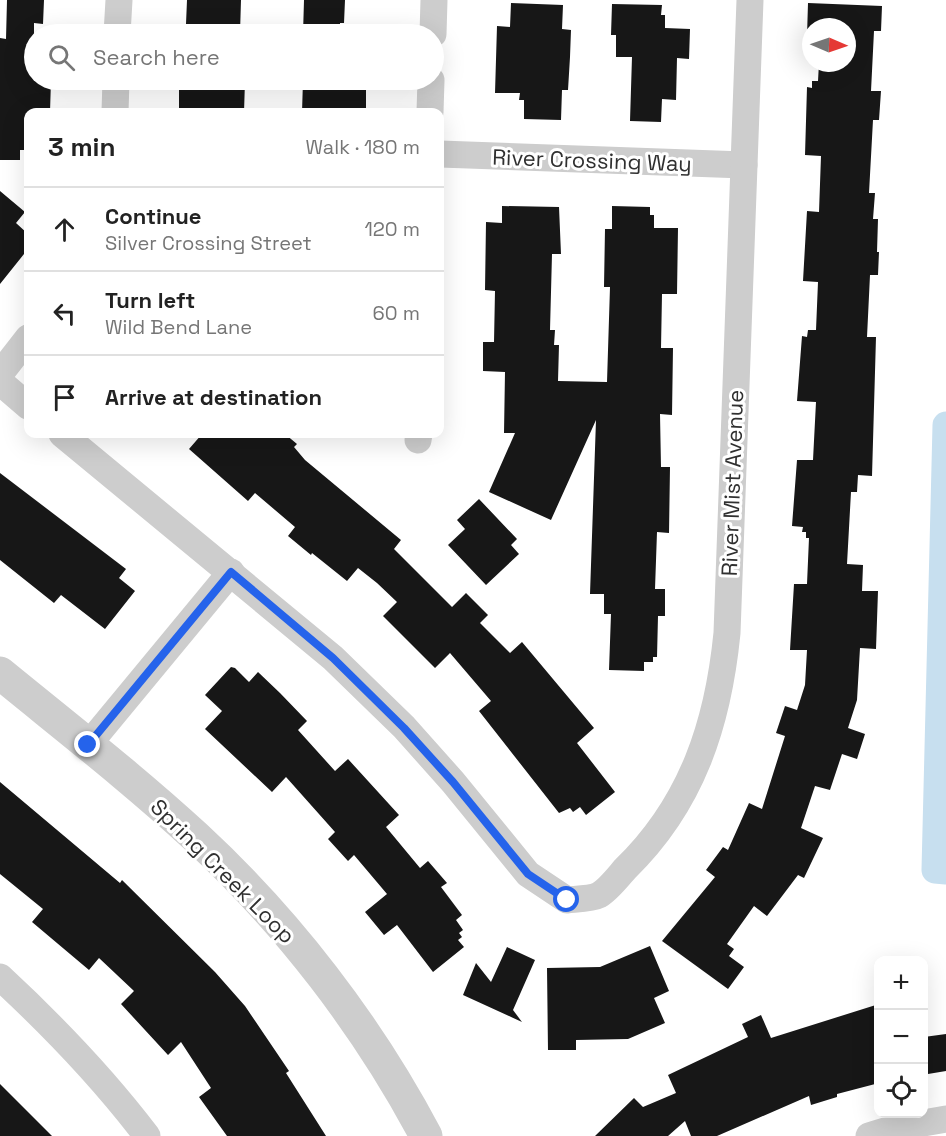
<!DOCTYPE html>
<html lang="en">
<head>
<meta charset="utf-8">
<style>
  body { margin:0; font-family:"Space Grotesk",sans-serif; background:#f2f2f2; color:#222 }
  .controls { position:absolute; right:18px; bottom:18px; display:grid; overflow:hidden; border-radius:12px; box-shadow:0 6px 24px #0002 }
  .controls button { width:54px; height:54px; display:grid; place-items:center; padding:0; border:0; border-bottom:2px solid #e0e0e0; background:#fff; color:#222; font:30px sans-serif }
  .compass { position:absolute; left:802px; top:18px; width:54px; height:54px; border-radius:50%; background:#fff; box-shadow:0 6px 24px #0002; rotate:92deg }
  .stop { position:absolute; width:18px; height:18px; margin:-14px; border:4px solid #2563eb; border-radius:50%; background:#fff }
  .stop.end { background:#2563eb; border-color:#fff; box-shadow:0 2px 6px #0008 }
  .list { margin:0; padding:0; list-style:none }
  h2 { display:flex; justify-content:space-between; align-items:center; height:78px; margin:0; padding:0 24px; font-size:26px }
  h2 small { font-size:20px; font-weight:400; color:#767676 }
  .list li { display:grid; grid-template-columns:39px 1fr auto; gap:18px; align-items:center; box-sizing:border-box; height:84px; padding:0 24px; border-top:2px solid #e0e0e0 }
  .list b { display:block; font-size:22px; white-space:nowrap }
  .list p { margin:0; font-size:20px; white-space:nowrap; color:#767676 }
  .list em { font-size:20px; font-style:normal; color:#767676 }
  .icon { flex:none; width:33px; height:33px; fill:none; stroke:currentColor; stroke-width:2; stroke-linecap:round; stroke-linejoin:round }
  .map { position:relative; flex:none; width:946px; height:1136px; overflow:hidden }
  .search { position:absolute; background:#fff; box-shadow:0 6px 24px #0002; left:24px; top:24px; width:420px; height:66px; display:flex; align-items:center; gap:15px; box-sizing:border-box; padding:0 21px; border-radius:33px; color:#767676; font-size:22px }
  .panel { position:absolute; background:#fff; box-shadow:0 6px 24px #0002; left:24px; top:108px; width:420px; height:330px; border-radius:12px }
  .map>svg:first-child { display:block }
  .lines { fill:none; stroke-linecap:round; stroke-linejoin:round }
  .canal { stroke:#c7dfef; stroke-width:27 }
  .building { fill:#171717 }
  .minor { stroke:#cdcdcd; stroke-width:27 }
  .tertiary { stroke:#cdcdcd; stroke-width:33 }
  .route { stroke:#2563eb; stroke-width:8 }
  .labels { text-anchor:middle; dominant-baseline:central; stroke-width:6; stroke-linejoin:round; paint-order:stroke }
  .street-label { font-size:22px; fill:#303030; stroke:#fff }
</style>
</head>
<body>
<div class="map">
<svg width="946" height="1136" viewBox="0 0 946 1136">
  <rect width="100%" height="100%" fill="#fff"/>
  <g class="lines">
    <path class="canal" d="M 946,425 L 935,870 L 946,871"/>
  </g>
  <g class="building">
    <path d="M 7,0 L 44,0 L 43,24 L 34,23 L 34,80 L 51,80 L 50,112 L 28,112 L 28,150 L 20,150 L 20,160 L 0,160 L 0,38 L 6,39 Z"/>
    <path d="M 187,0 L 241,0 L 240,33 L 194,32 L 195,24 L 186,24 Z"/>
    <path d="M 304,0 L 345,0 L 344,23 L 340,23 L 340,34 L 303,34 Z"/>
    <path d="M 511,3 L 563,5 L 562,29 L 571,30 L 570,57 L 568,90 L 562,90 L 561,120 L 524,119 L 524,100 L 519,100 L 520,93 L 495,93 L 497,26 L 510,27 Z"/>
    <path d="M 808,3 L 882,6 L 881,31 L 874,31 L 871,91 L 881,91 L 879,120 L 873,120 L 869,193 L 875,193 L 873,219 L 878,219 L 877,252 L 879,252 L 878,275 L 870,275 L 867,337 L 876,337 L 872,476 L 858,475 L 857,492 L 851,492 L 847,564 L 863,565 L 862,591 L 878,591 L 876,649 L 860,648 L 857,700 L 848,728 L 865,734 L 857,759 L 842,754 L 830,790 L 815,786 L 801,828 L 823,838 L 804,878 L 798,875 L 767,916 L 754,906 L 727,944 L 734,949 L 729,956 L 744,967 L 728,989 L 662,941 L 715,877 L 706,870 L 723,847 L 728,850 L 749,803 L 762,809 L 785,736 L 776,733 L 785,706 L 797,710 L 805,685 L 807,650 L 790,650 L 794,584 L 807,584 L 809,538 L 806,538 L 806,532 L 802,532 L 803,527 L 792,526 L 797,460 L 813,460 L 816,402 L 797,401 L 802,336 L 807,337 L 808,330 L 816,330 L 818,282 L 803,281 L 807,211 L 819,212 L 821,156 L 805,155 L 807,87 L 812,88 L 812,81 L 818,81 L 819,63 L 847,63 L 847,27 L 811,27 L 811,36 L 807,36 Z"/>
    <path d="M 612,4 L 662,5 L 661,15 L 665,15 L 665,28 L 690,29 L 689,59 L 677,58 L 676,100 L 662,99 L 661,122 L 630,121 L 632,57 L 616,57 L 616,35 L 611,35 Z"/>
    <path d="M 179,80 L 245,80 L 244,112 L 179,112 Z"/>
    <path d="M 303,80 L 366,80 L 366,112 L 302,112 Z"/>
    <path d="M 0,191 L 25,212 L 16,223 L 28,234 L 28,249 L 0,284 Z"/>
    <path d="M 502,206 L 559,207 L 561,254 L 552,254 L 550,330 L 555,330 L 554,345 L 559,345 L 558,381 L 607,382 L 610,287 L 604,287 L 605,229 L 612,229 L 612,206 L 650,207 L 650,215 L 654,215 L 654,228 L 678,228 L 677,294 L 662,294 L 661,348 L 673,348 L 672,415 L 660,414 L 661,467 L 670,467 L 669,533 L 657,532 L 655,589 L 665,589 L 665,616 L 658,616 L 657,657 L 653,657 L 653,662 L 644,662 L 644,671 L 609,670 L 611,614 L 604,614 L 604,594 L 590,594 L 596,420 L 551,520 L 489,492 L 515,433 L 504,433 L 505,372 L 483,371 L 483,342 L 494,342 L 495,291 L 485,290 L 486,222 L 502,223 Z"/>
    <path d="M 202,434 L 285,434 L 297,444 L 294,447 L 305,460 L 401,540 L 394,549 L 452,607 L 466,593 L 488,615 L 480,623 L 510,653 L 522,642 L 594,728 L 577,743 L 615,792 L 586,815 L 580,807 L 573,812 L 570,808 L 559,813 L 479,711 L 491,701 L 450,653 L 435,668 L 383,616 L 397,602 L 377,583 L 358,568 L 347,581 L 312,553 L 311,555 L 288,536 L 295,527 L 255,493 L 248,501 L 189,449 Z"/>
    <path d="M 0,473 L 126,569 L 119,578 L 135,591 L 105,629 L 61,595 L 54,603 L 0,560 Z"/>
    <path d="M 479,499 L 517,539 L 511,545 L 519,554 L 486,585 L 448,545 L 465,529 L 457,520 Z"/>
    <path d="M 231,667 L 235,668 L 249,682 L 258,672 L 280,693 L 307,721 L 298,730 L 335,771 L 348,759 L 399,815 L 386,827 L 420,868 L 428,861 L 447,883 L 441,887 L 462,915 L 456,920 L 463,930 L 459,933 L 462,937 L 458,940 L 464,947 L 433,972 L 397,925 L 384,935 L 365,912 L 387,894 L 354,855 L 348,861 L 328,839 L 335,832 L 286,777 L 272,792 L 205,729 L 222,711 L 205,695 Z"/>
    <path d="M 0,782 L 120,883 L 122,880 L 215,972 L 245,1006 L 289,1071 L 286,1073 L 326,1136 L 227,1136 L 199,1097 L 211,1088 L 181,1042 L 168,1055 L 121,1004 L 134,991 L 99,958 L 89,970 L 32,922 L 43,909 L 0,874 Z"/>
    <path d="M 650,946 L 669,991 L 654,998 L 665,1023 L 628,1039 L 576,1040 L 576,1050 L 548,1050 L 547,968 L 600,967 Z"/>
    <path d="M 507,947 L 535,960 L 513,1010 L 522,1022 L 463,995 L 476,963 L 491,982 Z"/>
    <path d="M 879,1004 L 879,1083 L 837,1094 L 837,1097 L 811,1105 L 809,1096 L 717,1136 L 691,1136 L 685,1121 L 668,1136 L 595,1136 L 634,1098 L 643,1107 L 676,1093 L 668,1075 L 748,1037 L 742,1024 L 761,1015 L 771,1038 Z"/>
    <path d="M 946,1034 L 946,1071 L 928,1074 L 924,1037 Z"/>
    <path d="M 0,1084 L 52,1136 L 0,1136 Z"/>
  </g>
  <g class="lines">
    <g class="minor">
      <path d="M 117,34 L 119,0"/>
      <path d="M 433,34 L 434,0"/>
      <path d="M 115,112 L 116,80"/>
      <path d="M 430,112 L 431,80"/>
      <path d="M 440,154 L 744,165"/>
      <path d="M 0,374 L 28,338"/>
      <path d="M 0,382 L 28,406"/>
      <path d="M 62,434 L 333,658 L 404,727 L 453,782 L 528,874 L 567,900 C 576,899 591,899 599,895 C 608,890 618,877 625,869 C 692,804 718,724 727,633 L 750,0"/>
      <path d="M 418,440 L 419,434"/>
      <path d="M 88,745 L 231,572"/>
      <path d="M 0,977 C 54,1027 103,1078 147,1136"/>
      <path d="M 869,1136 L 895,1128 L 946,1119"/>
    </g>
    <path class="tertiary" d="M 0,673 C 66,727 133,779 196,837 C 287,921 368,1026 426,1136"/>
  </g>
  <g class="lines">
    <path class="route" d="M 88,745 L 231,572 L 333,658 L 404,728 L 453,782 L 528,874 L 567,900"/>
  </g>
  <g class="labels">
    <g class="street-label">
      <text transform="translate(592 160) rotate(2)">River Crossing Way</text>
      <text transform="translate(732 483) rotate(-88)">River Mist Avenue</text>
      <text transform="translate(223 871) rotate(45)">Spring Creek Loop</text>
    </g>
  </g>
</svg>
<div class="controls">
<button>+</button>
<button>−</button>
<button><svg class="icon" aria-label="locate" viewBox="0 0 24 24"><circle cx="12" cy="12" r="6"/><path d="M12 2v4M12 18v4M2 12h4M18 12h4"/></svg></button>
</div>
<svg class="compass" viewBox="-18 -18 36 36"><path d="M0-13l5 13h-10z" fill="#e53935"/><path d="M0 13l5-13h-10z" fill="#767676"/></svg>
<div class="stop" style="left:567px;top:900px"></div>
<div class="stop end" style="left:88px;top:745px"></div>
<div class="search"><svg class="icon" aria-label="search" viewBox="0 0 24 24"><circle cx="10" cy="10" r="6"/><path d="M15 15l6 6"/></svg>Search here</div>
<section class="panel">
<h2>3 min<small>Walk · 180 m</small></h2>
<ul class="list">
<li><svg class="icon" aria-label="ahead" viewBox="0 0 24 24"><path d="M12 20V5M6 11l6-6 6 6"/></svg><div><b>Continue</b><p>Silver Crossing Street</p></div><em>120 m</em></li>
<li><svg class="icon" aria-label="left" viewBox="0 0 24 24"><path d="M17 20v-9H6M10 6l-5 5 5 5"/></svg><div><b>Turn left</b><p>Wild Bend Lane</p></div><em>60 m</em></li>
<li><svg class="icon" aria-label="arrive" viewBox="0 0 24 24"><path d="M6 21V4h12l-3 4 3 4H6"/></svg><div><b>Arrive at destination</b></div></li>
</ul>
</section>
</div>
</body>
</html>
